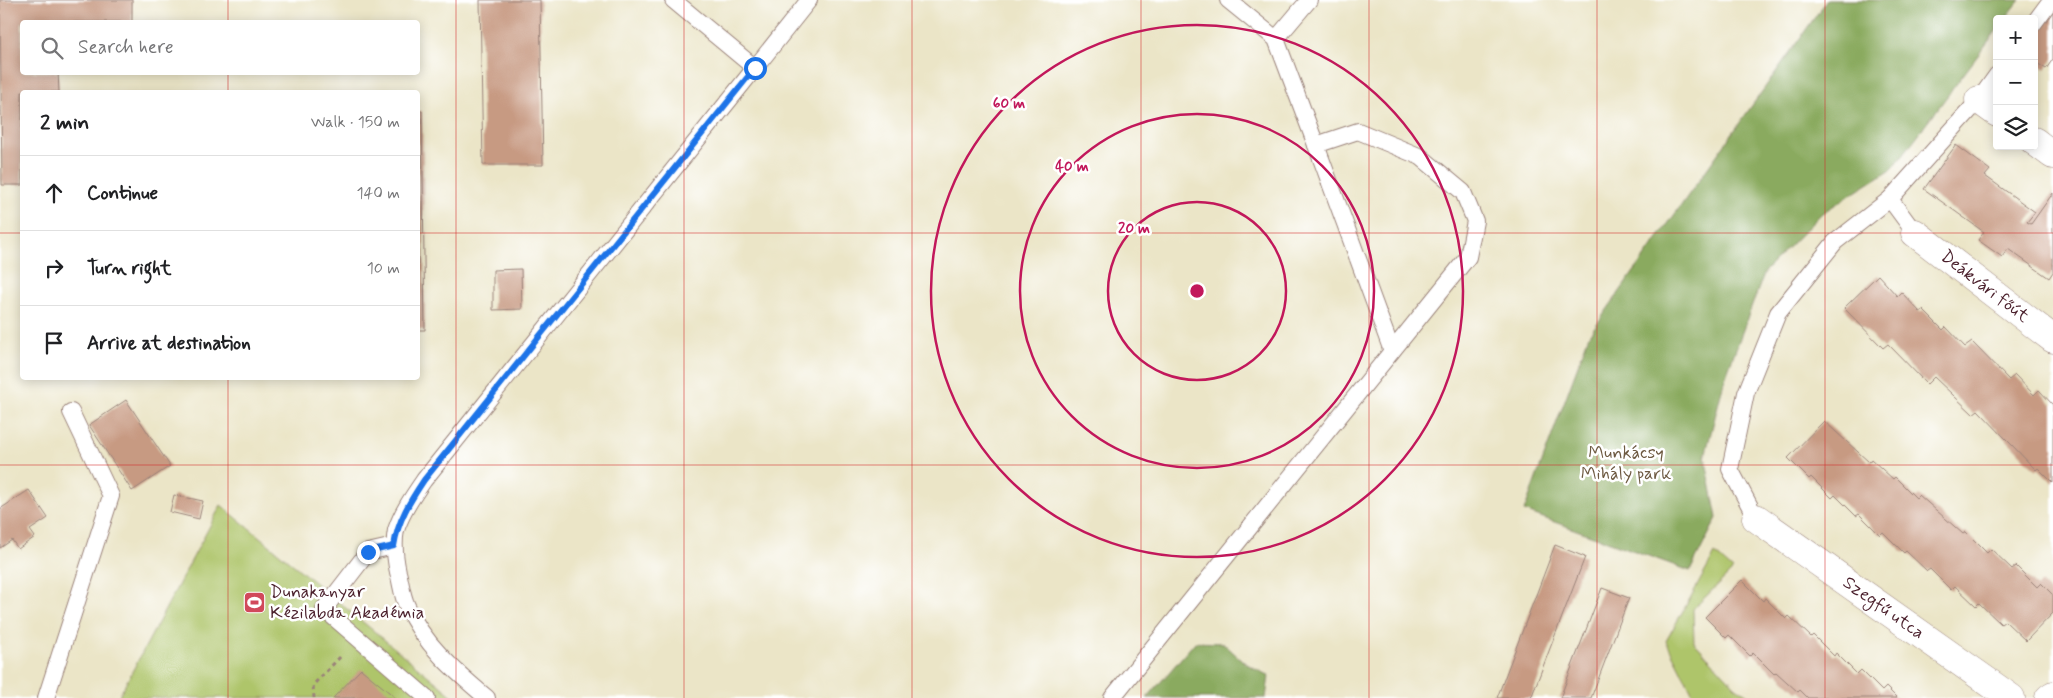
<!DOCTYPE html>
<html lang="en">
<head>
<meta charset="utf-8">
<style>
  body { margin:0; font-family:Mynerve,sans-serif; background:#f2f2f2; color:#202124 }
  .controls { position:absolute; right:15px; top:15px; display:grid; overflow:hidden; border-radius:5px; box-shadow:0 2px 12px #0003 }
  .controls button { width:45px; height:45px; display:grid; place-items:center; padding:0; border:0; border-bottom:1px solid #e0e0e0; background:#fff; color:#202124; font:25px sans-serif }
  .stop { position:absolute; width:15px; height:15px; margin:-11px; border:4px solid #1a73e8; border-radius:50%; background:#fff }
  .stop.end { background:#1a73e8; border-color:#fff; box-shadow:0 1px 5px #0008 }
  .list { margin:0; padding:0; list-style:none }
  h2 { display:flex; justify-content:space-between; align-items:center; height:65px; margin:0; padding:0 20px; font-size:21px }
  h2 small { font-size:16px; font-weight:400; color:#757577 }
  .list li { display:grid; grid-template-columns:32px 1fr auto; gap:15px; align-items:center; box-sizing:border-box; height:75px; padding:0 20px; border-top:1px solid #e0e0e0 }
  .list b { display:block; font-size:19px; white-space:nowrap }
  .list em { font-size:16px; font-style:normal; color:#757577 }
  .icon { flex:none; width:28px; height:28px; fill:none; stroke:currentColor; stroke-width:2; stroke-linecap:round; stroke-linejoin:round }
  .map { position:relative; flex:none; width:2053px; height:698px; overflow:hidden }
  .search { position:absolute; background:#fff; box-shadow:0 2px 12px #0003; left:20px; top:20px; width:400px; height:55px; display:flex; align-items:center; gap:12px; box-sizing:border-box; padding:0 18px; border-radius:5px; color:#757577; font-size:19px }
  .panel { position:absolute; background:#fff; box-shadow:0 2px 12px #0003; left:20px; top:90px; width:400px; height:290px; border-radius:5px }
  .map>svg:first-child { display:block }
  .green { fill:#aec56a; stroke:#7c724a }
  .forest { fill:#8aaa5e; stroke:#6a6444 }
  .building { fill:#c79a82 }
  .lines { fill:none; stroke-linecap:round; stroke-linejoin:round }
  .lane-casing { stroke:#9a8279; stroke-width:18 }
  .street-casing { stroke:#9a8279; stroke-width:29 }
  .path { stroke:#9a8279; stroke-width:3; stroke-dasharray:4 4; stroke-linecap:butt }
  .lane { stroke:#fff; stroke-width:16 }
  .street { stroke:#fff; stroke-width:28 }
  .route { stroke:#1a73e8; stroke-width:6 }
  .grid { fill:none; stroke:#d62828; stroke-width:1; stroke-opacity:0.55 }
  .ring { fill:none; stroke:#c2185b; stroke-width:2.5 }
  .labels { text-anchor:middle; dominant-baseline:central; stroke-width:5; stroke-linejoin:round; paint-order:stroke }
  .street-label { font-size:18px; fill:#4a1f2b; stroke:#fff }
  .park-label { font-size:18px; fill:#6d5941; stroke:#fff }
  .poi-label { font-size:18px; fill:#4a1f2b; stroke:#fff; text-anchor:start }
  .centre { fill:#c2185b; stroke:#fff; stroke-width:2.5 }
  .ring-label { font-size:15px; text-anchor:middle; font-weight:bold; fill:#c2185b; stroke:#fff; stroke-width:5; stroke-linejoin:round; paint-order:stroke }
</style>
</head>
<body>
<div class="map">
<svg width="2053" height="698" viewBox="0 0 2053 698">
  <rect width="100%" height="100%" fill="#fff"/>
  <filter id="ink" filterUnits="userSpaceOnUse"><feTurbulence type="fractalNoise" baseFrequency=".02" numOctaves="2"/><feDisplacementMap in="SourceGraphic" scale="10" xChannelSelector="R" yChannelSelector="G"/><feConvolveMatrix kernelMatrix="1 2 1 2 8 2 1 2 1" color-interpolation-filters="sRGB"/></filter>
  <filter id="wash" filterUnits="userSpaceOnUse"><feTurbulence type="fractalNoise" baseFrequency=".0096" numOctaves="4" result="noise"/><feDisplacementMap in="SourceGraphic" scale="20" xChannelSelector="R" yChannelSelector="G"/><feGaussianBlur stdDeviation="1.12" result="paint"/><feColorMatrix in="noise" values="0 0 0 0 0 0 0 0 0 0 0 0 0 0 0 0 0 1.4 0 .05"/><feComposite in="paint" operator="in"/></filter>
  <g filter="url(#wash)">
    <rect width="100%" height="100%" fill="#ebe5c7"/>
    <g class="green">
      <path d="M 221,505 L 455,698 L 118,698 Z"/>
      <path d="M 1715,554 L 1733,570 L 1693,609 L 1694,642 L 1735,686 L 1752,698 L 1695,698 L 1666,641 Z"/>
    </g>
    <g class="forest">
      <path d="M 1827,0 L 2020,0 L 2005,19 L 1997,19 L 1997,30 L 1893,168 L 1822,213 L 1765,271 L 1725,378 L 1705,456 L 1717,518 L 1690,571 L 1524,511 L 1589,335 Z"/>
      <path d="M 1195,642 L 1223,643 L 1245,663 L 1269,676 L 1266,698 L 1147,698 Z"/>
    </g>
    <g id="blocks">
      <g class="building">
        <path d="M 0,0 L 132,0 L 132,22 L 22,22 L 22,72 L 58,72 L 59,92 L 22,92 L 22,185 L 2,185 Z"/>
        <path d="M 480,0 L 540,0 L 543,165 L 483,165 Z"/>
        <path d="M 2053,8 L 2053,59 L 2046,69 L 2034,61 L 2034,44 L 2038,38 L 2034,34 Z"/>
        <path d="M 418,111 L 422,111 L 425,330 L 418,330 Z"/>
        <path d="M 1956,145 L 1990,170 L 1985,176 L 2035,212 L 2027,222 L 2031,224 L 2053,193 L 2053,272 L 2049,278 L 2008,249 L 2002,257 L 1978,240 L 1984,232 L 1924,189 Z"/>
        <path d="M 521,269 L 522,309 L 493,310 L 493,270 Z"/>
        <path d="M 1878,275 L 1897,296 L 1901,292 L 1920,312 L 1923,310 L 1943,330 L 1946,327 L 1965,347 L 1972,342 L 2009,380 L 2015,375 L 2034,395 L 2039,390 L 2053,405 L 2053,483 L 2038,468 L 2036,470 L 1978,410 L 1973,414 L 1934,377 L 1927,384 L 1888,344 L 1883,348 L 1844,308 Z"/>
        <path d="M 126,400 L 170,466 L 132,491 L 89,425 Z"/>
        <path d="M 1824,421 L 1869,462 L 1871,459 L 1893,479 L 1895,477 L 1916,498 L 1919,495 L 1963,534 L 1966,532 L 1987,553 L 1991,549 L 2012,569 L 2016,566 L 2037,587 L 2041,583 L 2053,595 L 2053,613 L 2026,641 L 2005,621 L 2001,624 L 1979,603 L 1976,606 L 1955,586 L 1951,590 L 1930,569 L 1927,571 L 1906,551 L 1904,553 L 1883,532 L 1880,535 L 1859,514 L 1856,516 L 1835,495 L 1832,498 L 1811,477 L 1809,479 L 1788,458 Z"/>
        <path d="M 29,490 L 48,518 L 30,530 L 35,537 L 18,549 L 12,540 L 0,548 L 0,509 Z"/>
        <path d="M 174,495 L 203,501 L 199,519 L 170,512 Z"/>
        <path d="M 1555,545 L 1585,557 L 1531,698 L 1497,698 Z"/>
        <path d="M 1742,580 L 1763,601 L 1765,598 L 1786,619 L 1789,616 L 1811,637 L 1813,635 L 1834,656 L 1836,653 L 1857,674 L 1861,670 L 1882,691 L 1886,687 L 1897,698 L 1808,698 L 1800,690 L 1798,692 L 1776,672 L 1774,674 L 1753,653 L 1750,656 L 1729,635 L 1726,638 L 1705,617 Z"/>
        <path d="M 1602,588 L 1629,598 L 1591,698 L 1560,698 Z"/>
        <path d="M 361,669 L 396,698 L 333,698 Z"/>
      </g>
    </g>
  </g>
  <g filter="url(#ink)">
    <use href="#blocks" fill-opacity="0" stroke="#9a8279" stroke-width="1"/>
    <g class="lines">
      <defs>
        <g id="lane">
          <path d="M 2034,23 L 2051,0"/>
          <path d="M 1276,39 L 1309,0"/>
          <path d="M 755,68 L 809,0"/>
          <path d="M 1316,145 L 1392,351"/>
          <path d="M 1890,199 L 1915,233"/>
          <path d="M 1756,518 L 1730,469 L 1746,393 L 1778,313 L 1835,242 L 1890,199 L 1979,100 L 1997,75"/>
          <path d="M 394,546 L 368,552 L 324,609 L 427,698"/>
          <path d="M 46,698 L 111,496 L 71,412"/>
          <path d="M 487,698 C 456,672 423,644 407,606 C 402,596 401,583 398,572 C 395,558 393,545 396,530 C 402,512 413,496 424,480 L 755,68 L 673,0"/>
          <path d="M 1112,698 L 1468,257 L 1475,221 L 1463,192 L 1421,157 L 1358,131 L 1316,145 L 1276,39 L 1228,0"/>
        </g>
        <g id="street">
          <path d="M 1979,100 L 1997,113"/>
          <path d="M 2034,141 L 2053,155"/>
          <path id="s1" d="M 1915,233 L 2053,339"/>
          <path id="s2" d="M 1756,518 L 2011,698"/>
          <path d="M 2049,698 L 2053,695"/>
        </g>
      </defs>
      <use href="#lane" class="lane-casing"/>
      <use href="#street" class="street-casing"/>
      <path class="path" d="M 314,698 L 313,685 L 342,655"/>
      <use href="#lane" class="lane"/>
      <use href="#street" class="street"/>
    </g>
  </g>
  <g class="lines" filter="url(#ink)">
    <path class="route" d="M 368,552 L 394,546 C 398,520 410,501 424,480 L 755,68"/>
  </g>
  <path class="grid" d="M 228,0 L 228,22M 456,0 L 456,698M 684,0 L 684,698M 912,0 L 912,698M 1141,0 L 1141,698M 1369,0 L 1369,698M 1597,0 L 1597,698M 1825,0 L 1825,698M 228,72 L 228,92M 0,233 L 22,233M 418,233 L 2053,233M 228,378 L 228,698M 0,465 L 2053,465"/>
  <g class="ring">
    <circle cx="1197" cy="291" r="89"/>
    <circle cx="1197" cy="291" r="177"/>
    <circle cx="1197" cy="291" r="266"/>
  </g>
  <defs>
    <symbol id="stadium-square" viewBox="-11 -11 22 22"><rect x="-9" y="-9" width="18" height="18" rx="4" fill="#d1495b" stroke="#fff"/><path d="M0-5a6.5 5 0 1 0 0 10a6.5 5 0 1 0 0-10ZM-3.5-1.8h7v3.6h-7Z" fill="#fff"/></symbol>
  </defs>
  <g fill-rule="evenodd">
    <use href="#stadium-square" x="242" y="590" width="25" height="25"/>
  </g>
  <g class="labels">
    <g class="street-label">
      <text stroke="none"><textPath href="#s1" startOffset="88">Deákvári főút</textPath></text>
      <text stroke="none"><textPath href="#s2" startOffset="156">Szegfű utca</textPath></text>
    </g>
    <g class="park-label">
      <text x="1626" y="453">Munkácsy<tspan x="1626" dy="21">Mihály park</tspan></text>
    </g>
    <g class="poi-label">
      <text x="270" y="592">Dunakanyar<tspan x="270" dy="21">Kézilabda Akadémia</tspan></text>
    </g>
  </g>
  <circle cx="1197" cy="291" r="8" class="centre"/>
  <g class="ring-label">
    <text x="1009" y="108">60 m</text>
    <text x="1072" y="171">40 m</text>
    <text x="1134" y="233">20 m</text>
  </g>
</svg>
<div class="controls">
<button>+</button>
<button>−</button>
<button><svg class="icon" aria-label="layers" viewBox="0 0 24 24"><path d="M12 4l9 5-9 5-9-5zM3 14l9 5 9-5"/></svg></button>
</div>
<div class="stop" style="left:755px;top:68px"></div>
<div class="stop end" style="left:368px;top:552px"></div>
<div class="search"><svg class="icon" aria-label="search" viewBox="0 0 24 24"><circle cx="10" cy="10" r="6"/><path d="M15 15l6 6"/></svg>Search here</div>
<section class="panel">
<h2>2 min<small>Walk · 150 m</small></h2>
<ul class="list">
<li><svg class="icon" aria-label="ahead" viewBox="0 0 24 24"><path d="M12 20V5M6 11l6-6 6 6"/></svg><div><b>Continue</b></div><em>140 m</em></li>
<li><svg class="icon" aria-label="right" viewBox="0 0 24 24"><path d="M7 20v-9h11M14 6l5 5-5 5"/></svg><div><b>Turn right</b></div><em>10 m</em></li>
<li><svg class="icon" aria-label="arrive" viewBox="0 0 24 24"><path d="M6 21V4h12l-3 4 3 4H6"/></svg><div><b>Arrive at destination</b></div></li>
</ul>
</section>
</div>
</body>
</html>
